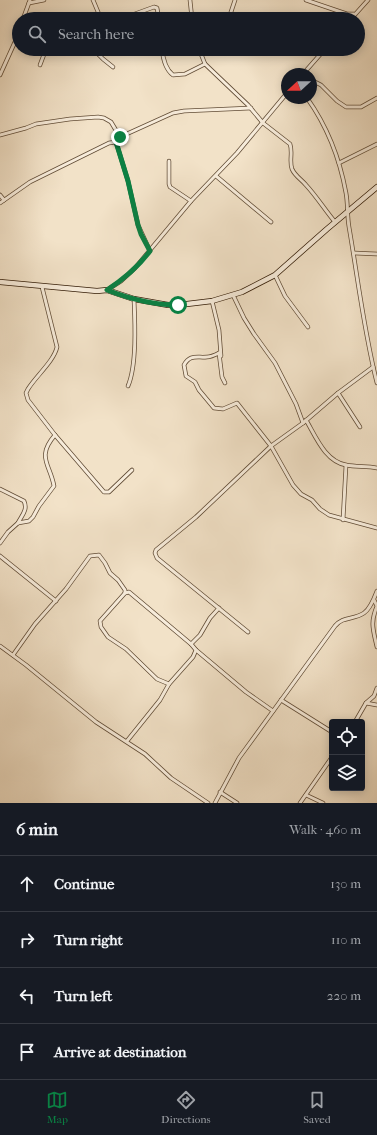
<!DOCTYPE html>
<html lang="en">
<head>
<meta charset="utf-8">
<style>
  body { margin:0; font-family:"IM FELL French Canon",serif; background:#20242c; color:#f1f3f6 }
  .controls { position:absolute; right:12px; bottom:12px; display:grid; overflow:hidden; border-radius:4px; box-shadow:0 2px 10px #0003 }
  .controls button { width:36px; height:36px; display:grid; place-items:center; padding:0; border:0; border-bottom:1px solid #363941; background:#171b24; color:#f1f3f6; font:20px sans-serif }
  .compass { position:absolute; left:281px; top:68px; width:36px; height:36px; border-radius:50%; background:#171b24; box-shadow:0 2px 10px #0003; rotate:249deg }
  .stop { position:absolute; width:12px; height:12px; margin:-9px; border:3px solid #0b8043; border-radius:50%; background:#fff }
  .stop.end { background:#0b8043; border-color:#fff; box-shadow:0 1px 4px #0008 }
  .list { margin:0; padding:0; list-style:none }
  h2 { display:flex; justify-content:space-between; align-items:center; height:52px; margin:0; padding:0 16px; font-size:17px }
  h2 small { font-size:13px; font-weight:400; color:#9ea1a6 }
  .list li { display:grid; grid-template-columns:26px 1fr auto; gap:12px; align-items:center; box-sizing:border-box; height:56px; padding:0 16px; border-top:1px solid #363941 }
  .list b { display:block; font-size:15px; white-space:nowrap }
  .list em { font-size:13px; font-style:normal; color:#9ea1a6 }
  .icon { flex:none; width:22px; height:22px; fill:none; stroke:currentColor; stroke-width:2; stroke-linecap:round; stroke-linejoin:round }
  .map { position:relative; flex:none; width:377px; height:803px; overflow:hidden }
  .search { position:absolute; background:#171b24; box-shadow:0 2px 10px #0003; left:12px; right:12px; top:12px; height:44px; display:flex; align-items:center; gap:10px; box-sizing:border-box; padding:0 14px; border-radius:22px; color:#9ea1a6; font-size:15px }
  .sheet { height:276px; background:#171b24 }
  nav { display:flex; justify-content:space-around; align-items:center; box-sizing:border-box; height:56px; border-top:1px solid #363941; background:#171b24; font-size:11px; color:#9ea1a6 }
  nav a { display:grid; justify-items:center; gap:2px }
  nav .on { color:#0b8043 }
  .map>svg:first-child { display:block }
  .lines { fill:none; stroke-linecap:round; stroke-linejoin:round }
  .street-casing { stroke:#614c36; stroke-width:4.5 }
  .secondary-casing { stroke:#311a05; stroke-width:6 }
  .street { stroke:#f7ecdb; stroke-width:3 }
  .secondary { stroke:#f7ecdb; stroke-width:4.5 }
  .route { stroke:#0b8043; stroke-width:5 }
</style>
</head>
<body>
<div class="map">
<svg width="377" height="803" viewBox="0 0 377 803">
  <rect width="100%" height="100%" fill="#f2e2c8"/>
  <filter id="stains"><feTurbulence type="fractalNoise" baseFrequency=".005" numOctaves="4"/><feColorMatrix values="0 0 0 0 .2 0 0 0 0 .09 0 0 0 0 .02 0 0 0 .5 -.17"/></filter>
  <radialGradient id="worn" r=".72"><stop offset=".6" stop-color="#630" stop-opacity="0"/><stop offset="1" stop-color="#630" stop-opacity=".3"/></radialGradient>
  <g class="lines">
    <defs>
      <g id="street">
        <path d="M 93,0 L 101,19"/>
        <path d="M 190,0 L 192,19"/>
        <path d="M 306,0 L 347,14 L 354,14"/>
        <path d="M 29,3 L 44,0"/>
        <path d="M 23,19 L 30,0"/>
        <path d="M 121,19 L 154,7 L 157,8 L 159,19"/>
        <path d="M 172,19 L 191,15"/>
        <path d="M 192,19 L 208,19"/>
        <path d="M 226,19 L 230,15 L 235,0"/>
        <path d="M 351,19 L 368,0"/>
        <path d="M 93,49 L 103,59 L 113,67"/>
        <path d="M 162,49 C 163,59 165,69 173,75 L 185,74 L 205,64"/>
        <path d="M 199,49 L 205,64 L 248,105 L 263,123 L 290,144 C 293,152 289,161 292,169 C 295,176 301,179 306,185 C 317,197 325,210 335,222"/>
        <path d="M 40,65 L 46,49"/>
        <path d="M 303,74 L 325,49"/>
        <path d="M 0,75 L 19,33"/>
        <path d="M 311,80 L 321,85 L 337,101 L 346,107 L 361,107 L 377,98"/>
        <path d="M 307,98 C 327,126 340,160 346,193 C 348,204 347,215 349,227 C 358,279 364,332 377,383"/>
        <path d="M 0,135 L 26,128 L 36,124 L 70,119 L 98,117 L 104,118 L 111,122 L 120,137"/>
        <path d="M 116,142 L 128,181 L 138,225 L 150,251"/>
        <path d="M 169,161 L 169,184 L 170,187 L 191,201"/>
        <path d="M 339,163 L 377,144"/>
        <path d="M 216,176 L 271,222"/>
        <path d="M 0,195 L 4,200"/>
        <path d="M 0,203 L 30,182 L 109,143 L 116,142 L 120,137 L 173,113 L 184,111 L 251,108"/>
        <path d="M 354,253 L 377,254"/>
        <path d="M 275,275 L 285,296 L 308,327"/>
        <path d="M 42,287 L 57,347 C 54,361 36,376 28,389 L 26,393 L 28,400 L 55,435 L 104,492 L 109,492 L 132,470"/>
        <path d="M 107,290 L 121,281 L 135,268 L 191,201 L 237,153 L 287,93"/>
        <path d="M 233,295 L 244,318 L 254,334 L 275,363 L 296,404 L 303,423"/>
        <path d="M 212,301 L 219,330 L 221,356 L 219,353 L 222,377 L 225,383"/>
        <path d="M 219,353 C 215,355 211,357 207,357 C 197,358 190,354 184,365 L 186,376 L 195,382 L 199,390 L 214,408 L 223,409 L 237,403 L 271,446 L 293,485 L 301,494 L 312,500 L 320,509 L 329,515 L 377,528"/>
        <path d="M 128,386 C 137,365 135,322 134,299"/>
        <path d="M 338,393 L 360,427"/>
        <path d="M 306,420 C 316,437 325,461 346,465 C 356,467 367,466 377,468"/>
        <path d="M 0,489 L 24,501 C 28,510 22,515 18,523"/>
        <path d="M 343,520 L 346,465"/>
        <path d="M 0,543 L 8,532 L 18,523 L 29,521 L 33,517 L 39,506 L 54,486 C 50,464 36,457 55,435"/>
        <path d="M 0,556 L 56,601"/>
        <path d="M 374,600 L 377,606 C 370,623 373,629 377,647"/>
        <path d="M 248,632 L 157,558 L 155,553 L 156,550 L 196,517 L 271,446 L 303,423 L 338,393 L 373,367"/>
        <path d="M 0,646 L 26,665 L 96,722 L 145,754 L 171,778 L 208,803"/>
        <path d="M 196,650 L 246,692 L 273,711"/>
        <path d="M 13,655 L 35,624 L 66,589 L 90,556 L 99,555 L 105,563 L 110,573 L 118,580 L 125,590 L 125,593"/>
        <path d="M 169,684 L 157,679 L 126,649 L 108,637 L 101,627 L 100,621 L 125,593 L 129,592 L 191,644"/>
        <path d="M 281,700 L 332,732"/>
        <path d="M 366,703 L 377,705"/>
        <path d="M 355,722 L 366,703 L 374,696 L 377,688"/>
        <path d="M 127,741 L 160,700 L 169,684 L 193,657 L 196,650 L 191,644 L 200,635 L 210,618 L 219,608"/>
        <path d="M 220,792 L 237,803"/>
        <path d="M 306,795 L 323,803"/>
        <path d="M 215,803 L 239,758 L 335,626 C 343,616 354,620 364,613 C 370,609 374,599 377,591"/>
        <path d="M 300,803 L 332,757"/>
      </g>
      <path id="secondary" d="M 0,282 L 97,291 L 107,290 L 134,299 L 168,305 L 187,304 L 212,301 L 242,292 L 275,275 L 327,229 L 377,187"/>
    </defs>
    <use href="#street" class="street-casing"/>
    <use href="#secondary" class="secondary-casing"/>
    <use href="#street" class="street"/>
    <use href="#secondary" class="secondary"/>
  </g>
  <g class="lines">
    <path class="route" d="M 120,137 L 116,142 L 128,181 L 138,225 L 141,234 L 150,251 C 138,267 124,279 107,290 C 130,299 153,305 178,305"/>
  </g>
  <rect width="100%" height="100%" filter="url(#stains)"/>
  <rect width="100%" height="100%" fill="url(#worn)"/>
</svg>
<div class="controls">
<button><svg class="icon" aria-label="locate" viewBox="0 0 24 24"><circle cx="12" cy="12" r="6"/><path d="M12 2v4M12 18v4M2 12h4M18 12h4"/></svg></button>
<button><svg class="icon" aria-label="layers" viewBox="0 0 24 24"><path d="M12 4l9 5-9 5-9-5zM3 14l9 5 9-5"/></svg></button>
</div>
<svg class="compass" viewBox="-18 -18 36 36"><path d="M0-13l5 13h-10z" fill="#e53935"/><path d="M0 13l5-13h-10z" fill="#9ea1a6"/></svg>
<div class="stop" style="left:178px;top:305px"></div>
<div class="stop end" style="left:120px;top:137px"></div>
<div class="search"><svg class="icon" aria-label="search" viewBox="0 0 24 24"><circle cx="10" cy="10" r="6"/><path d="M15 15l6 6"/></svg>Search here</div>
</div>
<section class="sheet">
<h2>6 min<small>Walk · 460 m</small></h2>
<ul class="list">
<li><svg class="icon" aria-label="ahead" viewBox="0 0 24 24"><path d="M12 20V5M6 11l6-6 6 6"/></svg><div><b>Continue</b></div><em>130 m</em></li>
<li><svg class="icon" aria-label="right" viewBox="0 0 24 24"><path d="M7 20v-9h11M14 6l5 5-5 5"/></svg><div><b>Turn right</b></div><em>110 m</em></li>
<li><svg class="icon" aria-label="left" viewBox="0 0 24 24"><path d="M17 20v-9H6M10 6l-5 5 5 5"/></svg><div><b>Turn left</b></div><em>220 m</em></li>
<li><svg class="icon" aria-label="arrive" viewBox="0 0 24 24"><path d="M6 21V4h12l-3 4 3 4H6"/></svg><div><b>Arrive at destination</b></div></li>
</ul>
</section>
<nav>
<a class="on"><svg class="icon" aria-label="map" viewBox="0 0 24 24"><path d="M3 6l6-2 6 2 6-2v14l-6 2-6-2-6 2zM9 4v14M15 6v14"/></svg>Map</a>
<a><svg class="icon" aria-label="directions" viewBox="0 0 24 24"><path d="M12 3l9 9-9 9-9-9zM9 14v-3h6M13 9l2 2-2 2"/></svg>Directions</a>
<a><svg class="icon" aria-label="saved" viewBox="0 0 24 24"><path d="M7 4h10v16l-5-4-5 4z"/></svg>Saved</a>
</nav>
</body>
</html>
